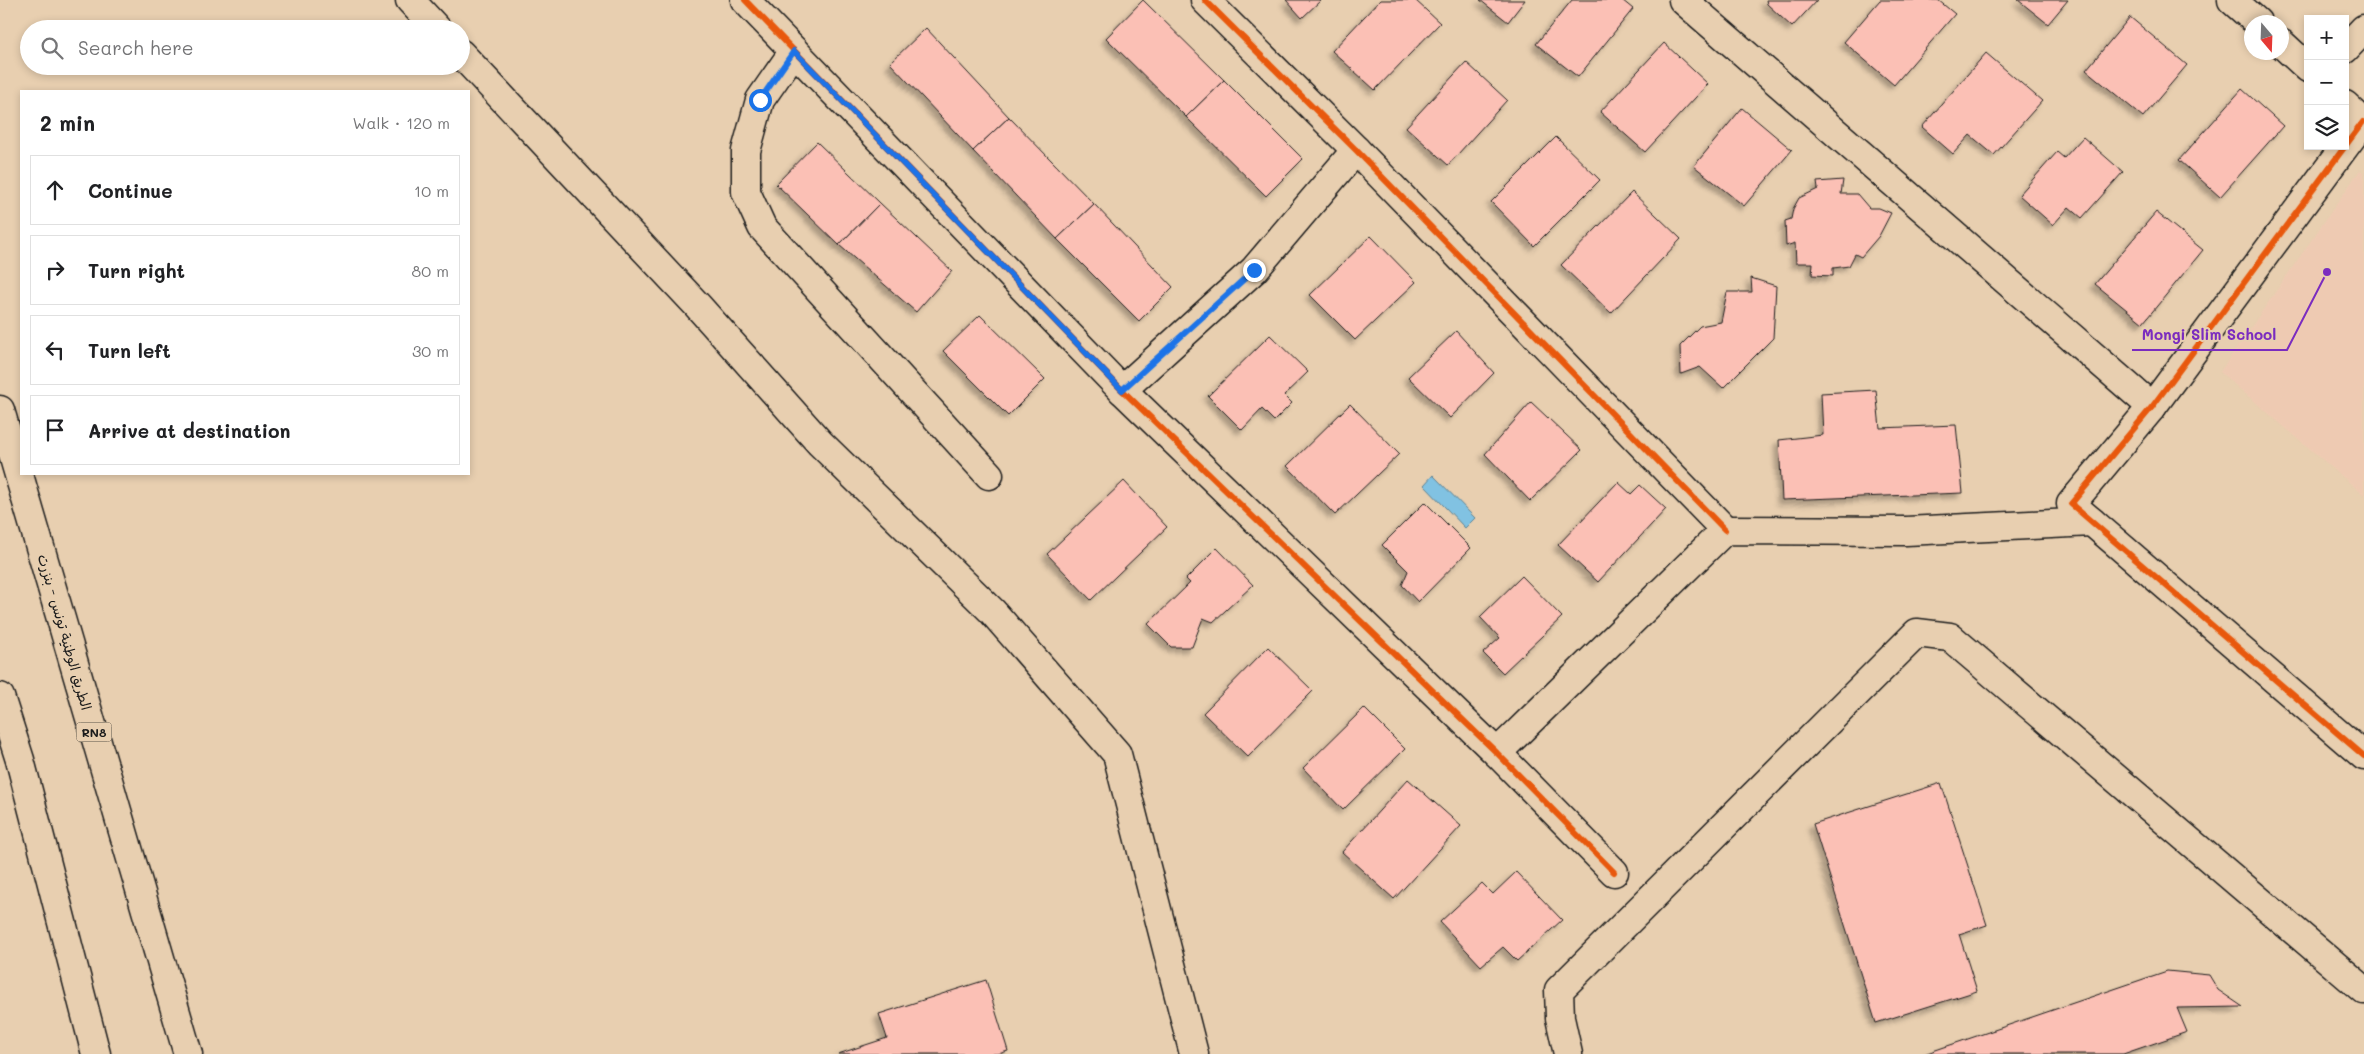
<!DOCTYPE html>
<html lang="en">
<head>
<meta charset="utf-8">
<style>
  body { margin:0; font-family:Mali,"Playpen Sans Arabic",sans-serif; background:#f6f6f6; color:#202124 }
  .controls { position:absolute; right:15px; top:15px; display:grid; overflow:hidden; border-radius:0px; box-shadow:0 2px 8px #0003 }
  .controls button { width:45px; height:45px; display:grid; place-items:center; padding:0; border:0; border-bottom:1px solid #e0e0e0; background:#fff; color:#202124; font:25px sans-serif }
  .compass { position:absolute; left:2244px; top:15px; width:45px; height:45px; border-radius:50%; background:#fff; box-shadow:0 2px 8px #0003; rotate:161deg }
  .stop { position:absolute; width:15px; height:15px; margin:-11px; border:4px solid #1a73e8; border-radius:50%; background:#fff }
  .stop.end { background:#1a73e8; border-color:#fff; box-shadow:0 1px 5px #0008 }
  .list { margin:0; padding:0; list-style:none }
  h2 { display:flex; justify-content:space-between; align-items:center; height:65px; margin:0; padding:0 20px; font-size:21px }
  h2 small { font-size:16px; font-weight:400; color:#757577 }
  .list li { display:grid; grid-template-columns:32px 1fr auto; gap:15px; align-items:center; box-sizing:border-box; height:70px; margin:0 10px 10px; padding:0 10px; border:1px solid #e0e0e0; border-radius:0px }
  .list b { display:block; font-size:19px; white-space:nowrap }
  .list em { font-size:16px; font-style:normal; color:#757577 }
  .icon { flex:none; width:28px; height:28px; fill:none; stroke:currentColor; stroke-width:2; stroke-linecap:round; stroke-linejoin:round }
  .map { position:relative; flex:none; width:2364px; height:1054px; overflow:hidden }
  .search { position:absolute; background:#fff; box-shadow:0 2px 8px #0003; left:20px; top:20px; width:450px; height:55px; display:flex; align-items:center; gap:12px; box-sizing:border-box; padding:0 18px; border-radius:28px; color:#757577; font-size:19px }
  .panel { position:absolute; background:#fff; box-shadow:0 2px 8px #0003; left:20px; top:90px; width:450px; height:385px; border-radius:0px }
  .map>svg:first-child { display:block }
  .built { fill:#eecab2 }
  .water { fill:#81c2e2; stroke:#598093 }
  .building { fill:#fbc0b5; stroke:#1c1c1c; filter:url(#shadow) }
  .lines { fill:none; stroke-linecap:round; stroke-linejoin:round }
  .minor-casing { stroke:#1c1c1c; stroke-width:31 }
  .highway-casing { stroke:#1c1c1c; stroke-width:31 }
  .minor { stroke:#e8cfb0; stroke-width:28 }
  .highway { stroke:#e8cfb0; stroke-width:28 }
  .cycleway-casing { stroke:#e8cfb0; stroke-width:9 }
  .cycleway { stroke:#e8590c; stroke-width:6 }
  .route { stroke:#1a73e8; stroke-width:6 }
  .labels { text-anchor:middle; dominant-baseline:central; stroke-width:4; stroke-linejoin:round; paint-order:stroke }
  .shield { fill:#e8cfb0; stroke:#595248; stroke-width:1 }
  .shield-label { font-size:12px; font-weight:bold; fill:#1c1c1c }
  .street-label { font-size:14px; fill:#1c1c1c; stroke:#e8cfb0 }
  .leader { fill:none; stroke:#7b2cbf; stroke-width:2 }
  .callout-dot { fill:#7b2cbf; stroke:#e8cfb0; stroke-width:2 }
  .callout-label { font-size:15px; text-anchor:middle; font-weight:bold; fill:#7b2cbf; stroke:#e8cfb0; stroke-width:4; stroke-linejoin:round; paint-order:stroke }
</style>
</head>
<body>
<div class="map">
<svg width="2364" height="1054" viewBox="0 0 2364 1054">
  <defs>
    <filter id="shadow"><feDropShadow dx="-4.5" dy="4.5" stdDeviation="2.5" flood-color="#0004"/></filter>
  </defs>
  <rect width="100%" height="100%" fill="#e8cfb0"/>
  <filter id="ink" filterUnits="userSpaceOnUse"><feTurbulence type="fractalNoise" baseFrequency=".02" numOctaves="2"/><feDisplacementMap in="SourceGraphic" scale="10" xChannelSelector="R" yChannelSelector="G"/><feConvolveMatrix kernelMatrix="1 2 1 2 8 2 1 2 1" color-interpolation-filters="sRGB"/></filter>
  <g filter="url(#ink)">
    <path class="built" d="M 2360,170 L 2364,173 L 2364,495 L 2220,372 Z"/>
    <path class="water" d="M 1433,475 L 1475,518 L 1465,528 L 1424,485 Z"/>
    <g class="building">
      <path d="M 1143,0 L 1224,80 L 1186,117 L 1106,38 Z"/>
      <path d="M 1286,0 L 1321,0 L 1302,18 Z"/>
      <path d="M 1380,0 L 1415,0 L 1440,23 L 1375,90 L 1332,51 Z"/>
      <path d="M 1480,0 L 1525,0 L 1508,22 Z"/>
      <path d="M 1572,0 L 1622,0 L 1633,9 L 1578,77 L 1536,44 Z"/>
      <path d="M 1766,0 L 1817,0 L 1792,27 L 1767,4 Z"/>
      <path d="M 1880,0 L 1938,0 L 1955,14 L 1894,85 L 1844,42 Z"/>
      <path d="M 2018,0 L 2068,0 L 2048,24 Z"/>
      <path d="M 2130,17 L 2187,65 L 2143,117 L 2086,70 Z"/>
      <path d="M 926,28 L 1009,117 L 973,151 L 890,63 Z"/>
      <path d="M 1664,43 L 1708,84 L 1645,152 L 1600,112 Z"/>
      <path d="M 1986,53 L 2042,101 L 1994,155 L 1970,135 L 1953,154 L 1922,127 Z"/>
      <path d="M 1466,62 L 1507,100 L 1448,165 L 1406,127 Z"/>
      <path d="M 1224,80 L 1303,159 L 1266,196 L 1186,117 Z"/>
      <path d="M 2242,89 L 2283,126 L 2220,197 L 2179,160 Z"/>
      <path d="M 1742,108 L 1792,150 L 1744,206 L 1694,166 Z"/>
      <path d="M 1009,117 L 1094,204 L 1057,239 L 973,151 Z"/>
      <path d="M 1556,137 L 1600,180 L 1534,246 L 1491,202 Z"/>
      <path d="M 2083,137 L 2123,172 L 2082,218 L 2069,207 L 2053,225 L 2019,195 L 2057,152 L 2064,158 Z"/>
      <path d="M 817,142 L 880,203 L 839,245 L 776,184 Z"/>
      <path d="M 1843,180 L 1841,194 L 1857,194 L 1869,208 L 1879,208 L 1891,213 L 1879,236 L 1861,257 L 1855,254 L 1849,266 L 1833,268 L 1833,276 L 1812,275 L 1813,263 L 1796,263 L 1795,243 L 1786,246 L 1785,221 L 1791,219 L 1793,209 L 1799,198 L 1818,189 L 1817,182 Z"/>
      <path d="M 1632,192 L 1681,239 L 1611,313 L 1561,265 Z"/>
      <path d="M 880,203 L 952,271 L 916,312 L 839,245 Z"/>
      <path d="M 1094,204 L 1173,287 L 1139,321 L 1057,239 Z"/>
      <path d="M 2156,212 L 2203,250 L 2143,323 L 2095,284 Z"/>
      <path d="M 1371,236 L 1416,282 L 1355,340 L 1310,295 Z"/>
      <path d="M 1751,278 L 1776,286 L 1773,338 L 1723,388 L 1700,367 L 1681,374 L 1680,346 L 1700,326 L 1721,322 L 1727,292 L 1752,292 Z"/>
      <path d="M 980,315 L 1045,379 L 1008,416 L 943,351 Z"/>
      <path d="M 1456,331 L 1494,373 L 1450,418 L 1408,377 Z"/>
      <path d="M 1270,335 L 1308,372 L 1284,395 L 1292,403 L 1274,421 L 1262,409 L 1242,430 L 1208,396 Z"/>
      <path d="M 1876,390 L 1880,428 L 1956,425 L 1963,493 L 1782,500 L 1779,440 L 1823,435 L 1821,393 Z"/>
      <path d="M 1531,402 L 1582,450 L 1530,501 L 1485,454 Z"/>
      <path d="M 1350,404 L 1399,454 L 1335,515 L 1287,466 Z"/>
      <path d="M 1124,481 L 1167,527 L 1091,600 L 1047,554 Z"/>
      <path d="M 1618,482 L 1631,494 L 1640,485 L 1666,509 L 1598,582 L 1558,545 Z"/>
      <path d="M 1425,502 L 1471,548 L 1418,602 L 1402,585 L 1408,571 L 1382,545 Z"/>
      <path d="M 1217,548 L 1253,585 L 1213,622 L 1203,618 L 1192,647 L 1171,647 L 1148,624 L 1190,583 L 1186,579 Z"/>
      <path d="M 1522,576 L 1562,617 L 1503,673 L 1483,653 L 1500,638 L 1480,617 Z"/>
      <path d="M 1268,647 L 1313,691 L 1248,757 L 1203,713 Z"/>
      <path d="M 1364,708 L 1405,749 L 1343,810 L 1303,768 Z"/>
      <path d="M 1408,779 L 1461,826 L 1394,899 L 1342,852 Z"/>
      <path d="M 1941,783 L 1987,925 L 1959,934 L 1977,991 L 1876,1023 L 1813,824 Z"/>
      <path d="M 1516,872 L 1562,920 L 1517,961 L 1503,947 L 1481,966 L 1440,922 L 1482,883 L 1493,894 Z"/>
      <path d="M 2167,971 L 2209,975 L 2218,990 L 2243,1007 L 2177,1008 L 2187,1032 L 2123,1054 L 1924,1054 Z"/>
      <path d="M 986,980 L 1008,1051 L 998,1054 L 838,1054 L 887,1038 L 879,1014 Z"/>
    </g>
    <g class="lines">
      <defs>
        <g id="minor">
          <path d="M 410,0 L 437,29"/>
          <path d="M 745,0 L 1122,390 L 1497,753 L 1614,872"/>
          <path d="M 1205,0 L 1356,150 L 1725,530"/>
          <path d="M 1683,0 L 2152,407"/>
          <path d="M 2232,0 L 2257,22"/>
          <path d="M 2282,44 L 2308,68"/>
          <path d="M 2345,49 L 2364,29"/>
          <path d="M 794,51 L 760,100 L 746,151 L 746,192 L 762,227 L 989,475"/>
          <path d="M 461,54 L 697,305 L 820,443 L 992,611 L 1117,754 L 1194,1054"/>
          <path d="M 2345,105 L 2364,123"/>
          <path d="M 2363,122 L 2152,407 L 2071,504 L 2364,756"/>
          <path d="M 1122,390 L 1254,270 L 1356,150"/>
          <path d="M 1497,753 L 1725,530 L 1906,531 L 2092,522"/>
          <path d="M 1568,1054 L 1560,1018 L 1559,990 L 1917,633 L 1950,637 L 2364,990"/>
        </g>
        <g id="highway">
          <path d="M 0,410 L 188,1054"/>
          <path d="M 0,697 L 20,760 L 96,1054"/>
        </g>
      </defs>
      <use href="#minor" class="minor-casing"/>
      <use href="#highway" class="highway-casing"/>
      <use href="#minor" class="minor"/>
      <use href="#highway" class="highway"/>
      <defs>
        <g id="cycleway">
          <path d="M 745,0 L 1122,390 L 1497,753 L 1614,872"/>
          <path d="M 1205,0 L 1356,150 L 1725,530"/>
          <path d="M 2363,122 L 2152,407 L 2071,504 L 2364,756"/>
        </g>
      </defs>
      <use href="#cycleway" class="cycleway-casing"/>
      <use href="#cycleway" class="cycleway"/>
    </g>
  </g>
  <g class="lines" filter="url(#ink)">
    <path class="route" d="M 760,100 L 794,51 L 1122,390 L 1254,270"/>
  </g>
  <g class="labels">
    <rect class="shield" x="76.5" y="722.5" width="35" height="19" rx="4"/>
    <g class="shield-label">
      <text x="94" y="732">RN8</text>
    </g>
    <g class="street-label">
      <text transform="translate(65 632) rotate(74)">الطريق الوطنية تونس - بنزرت</text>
    </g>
  </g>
  <path class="leader" d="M2327 272L2287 350H2132"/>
  <circle class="callout-dot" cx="2327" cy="272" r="5"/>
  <g class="callout-label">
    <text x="2209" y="340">Mongi Slim School</text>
  </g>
</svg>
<div class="controls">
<button>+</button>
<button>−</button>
<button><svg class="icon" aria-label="layers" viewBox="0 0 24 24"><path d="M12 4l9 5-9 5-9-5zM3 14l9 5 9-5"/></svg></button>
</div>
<svg class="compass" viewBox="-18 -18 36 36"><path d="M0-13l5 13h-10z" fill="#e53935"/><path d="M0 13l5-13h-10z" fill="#757577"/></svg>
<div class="stop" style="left:760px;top:100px"></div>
<div class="stop end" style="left:1254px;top:270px"></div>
<div class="search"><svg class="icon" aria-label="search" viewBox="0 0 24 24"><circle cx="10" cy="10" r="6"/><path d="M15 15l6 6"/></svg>Search here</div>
<section class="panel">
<h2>2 min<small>Walk · 120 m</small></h2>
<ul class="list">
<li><svg class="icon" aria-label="ahead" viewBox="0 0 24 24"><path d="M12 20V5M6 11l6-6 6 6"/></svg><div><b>Continue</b></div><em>10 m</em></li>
<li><svg class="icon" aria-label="right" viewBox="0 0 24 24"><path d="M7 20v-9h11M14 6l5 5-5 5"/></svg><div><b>Turn right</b></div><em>80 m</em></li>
<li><svg class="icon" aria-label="left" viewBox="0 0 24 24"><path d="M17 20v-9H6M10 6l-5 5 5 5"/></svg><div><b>Turn left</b></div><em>30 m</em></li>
<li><svg class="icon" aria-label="arrive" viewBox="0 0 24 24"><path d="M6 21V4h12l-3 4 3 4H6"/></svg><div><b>Arrive at destination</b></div></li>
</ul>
</section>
</div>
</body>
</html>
